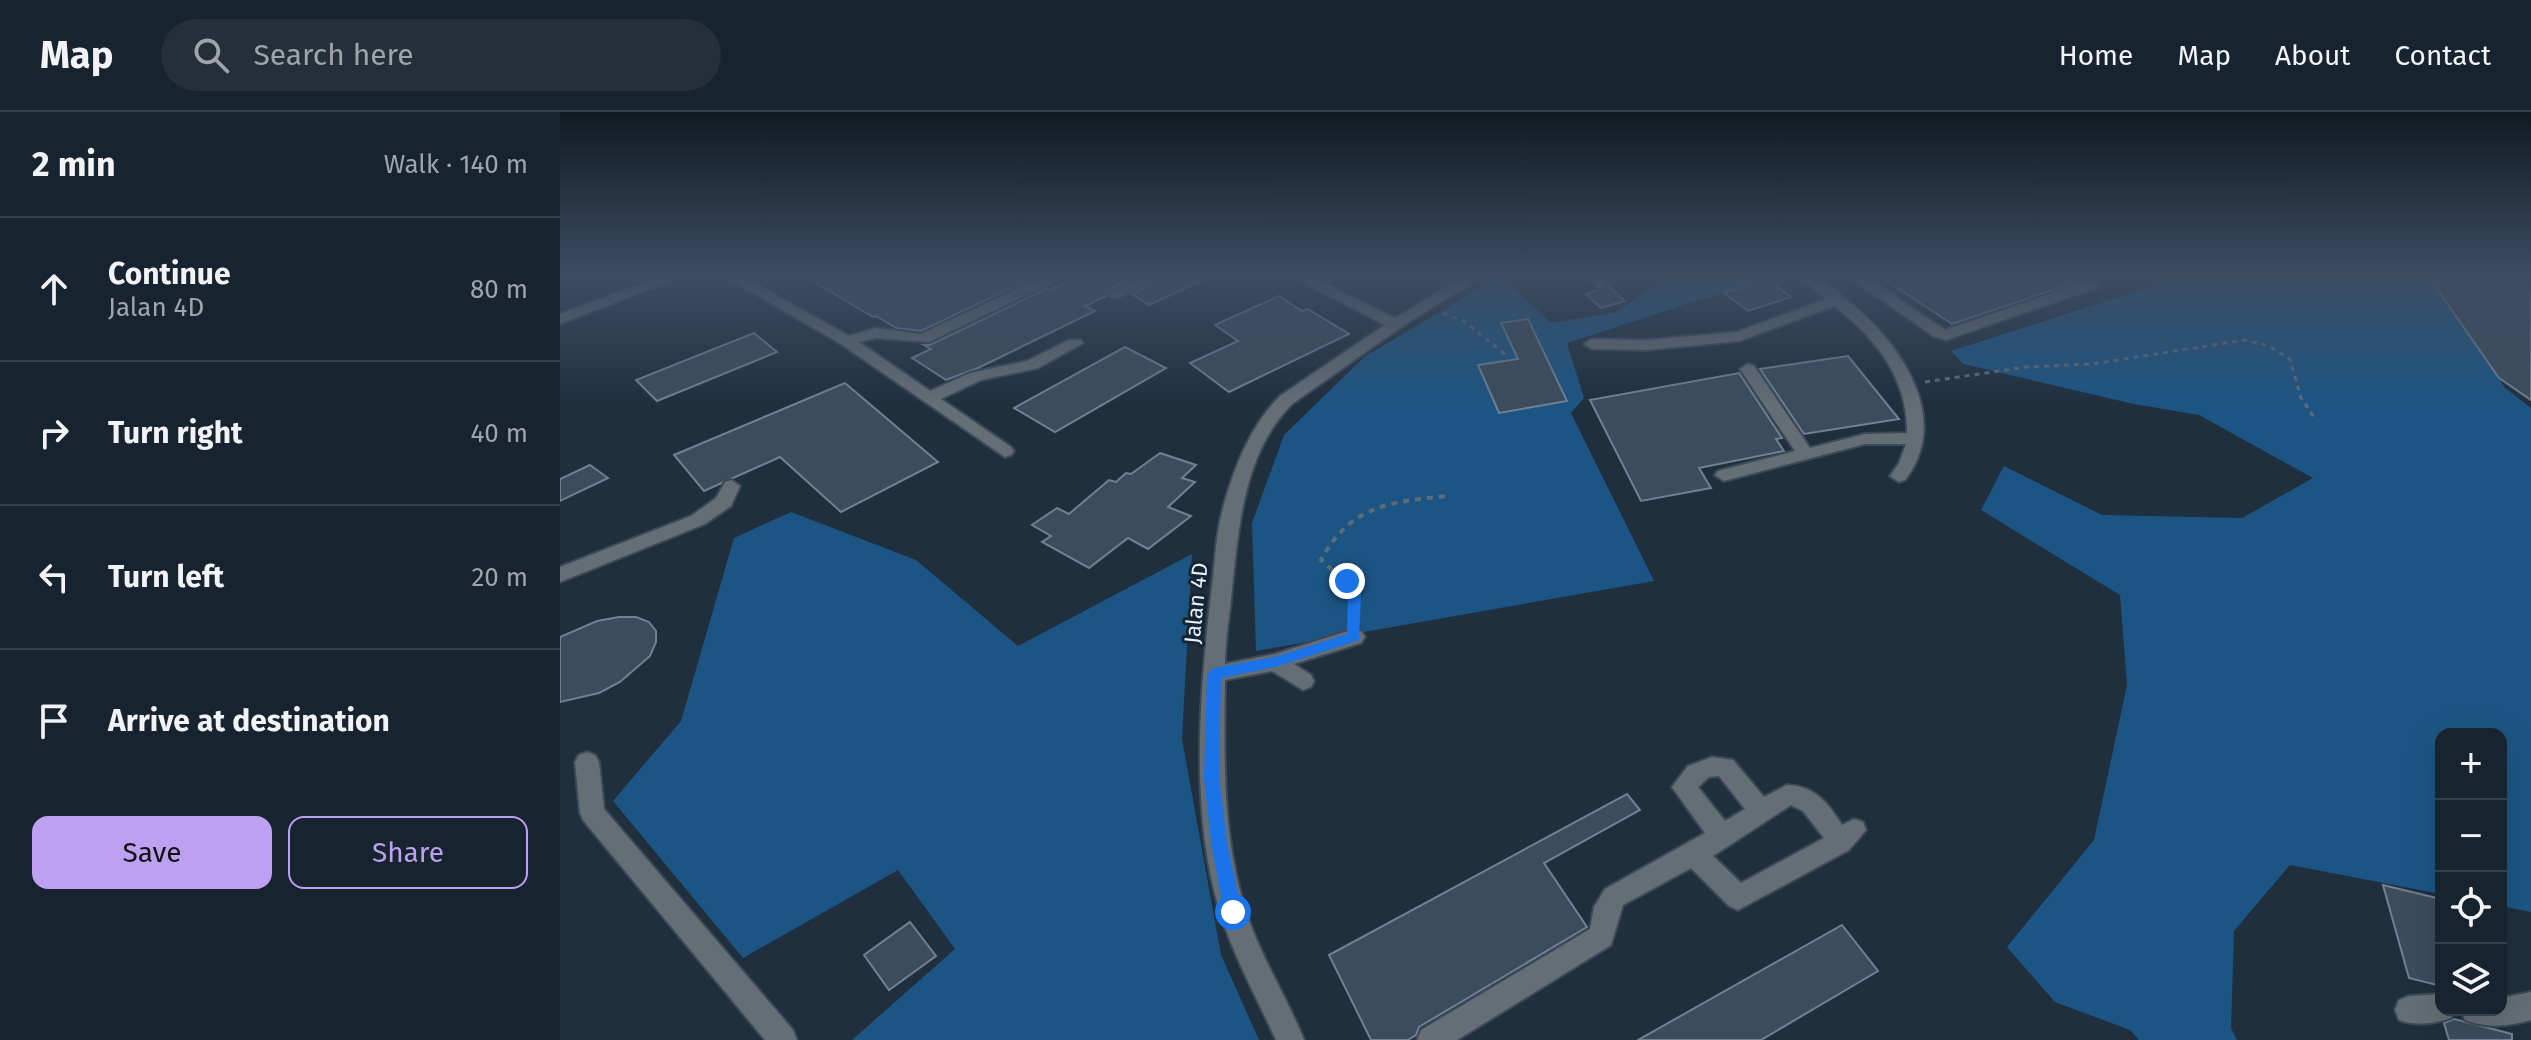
<!DOCTYPE html>
<html lang="en">
<head>
<meta charset="utf-8">
<style>
  body { margin:0; font-family:"Fira Sans",sans-serif; background:#242f3a; color:#f1f3f6 }
  .controls { position:absolute; right:24px; bottom:24px; display:grid; overflow:hidden; border-radius:16px; box-shadow:0 8px 32px #0002 }
  .controls button { width:72px; height:72px; display:grid; place-items:center; padding:0; border:0; border-bottom:2px solid #36404a; background:#17232e; color:#f1f3f6; font:40px sans-serif }
  .stop { position:absolute; width:24px; height:24px; margin:-18px; border:6px solid #1a73e8; border-radius:50%; background:#fff }
  .stop.end { background:#1a73e8; border-color:#fff; box-shadow:0 2px 8px #0008 }
  .list { margin:0; padding:0; list-style:none }
  h2 { display:flex; justify-content:space-between; align-items:center; height:104px; margin:0; padding:0 32px; font-size:34px }
  h2 small { font-size:26px; font-weight:400; color:#9ea4aa }
  .list li { display:grid; grid-template-columns:52px 1fr auto; gap:24px; align-items:center; box-sizing:border-box; height:144px; padding:0 32px; border-top:2px solid #36404a }
  .list b { display:block; font-size:30px; white-space:nowrap }
  .list p { margin:0; font-size:26px; white-space:nowrap; color:#9ea4aa }
  .list em { font-size:26px; font-style:normal; color:#9ea4aa }
  .actions { display:flex; gap:16px; padding:24px 32px }
  .actions a { flex:1; padding:18px 0; border:2px solid #bca0f2; border-radius:16px; text-align:center; font-size:28px; color:#bca0f2 }
  .actions .main { background:#bca0f2; color:#111 }
  .icon { flex:none; width:44px; height:44px; fill:none; stroke:currentColor; stroke-width:2; stroke-linecap:round; stroke-linejoin:round }
  .map { position:relative; flex:none; width:1971px; height:928px; overflow:hidden }
  header { display:flex; align-items:center; gap:48px; box-sizing:border-box; height:112px; padding:0 40px; background:#17232e; border-bottom:2px solid #36404a }
  header strong { font-size:38px }
  nav { display:flex; gap:44px; margin-inline-start:auto; font-size:28px }
  .search { width:560px; height:72px; background:#242f3a; display:flex; align-items:center; gap:20px; box-sizing:border-box; padding:0 28px; border-radius:44px; color:#9ea4aa; font-size:30px }
  main { display:flex }
  aside { flex:1; background:#17232e }
  .map>svg:first-child { display:block }
  .green { fill:#1c5584 }
  .building { fill:#3b4c5c; stroke:#6f8193; stroke-width:2 }
  .lines { fill:none; stroke-linecap:round; stroke-linejoin:round }
  .minor-casing { stroke:#3b4a58; stroke-width:4 }
  .path-far1 { stroke:#5d6c79; stroke-width:3; stroke-dasharray:5 5; stroke-linecap:butt }
  .path { stroke:#5d6c79; stroke-width:4; stroke-dasharray:6 6; stroke-linecap:butt }
  .minor { fill:#656d75; fill-rule:evenodd }
  .route { fill:#1a73e8 }
  .labels { text-anchor:middle; dominant-baseline:central; stroke-width:6; stroke-linejoin:round; paint-order:stroke }
  .street-label { font-size:22px; fill:#e6f1fb; stroke:#152534 }
</style>
</head>
<body>
<header>
<strong>Map</strong>
<div class="search"><svg class="icon" aria-label="search" viewBox="0 0 24 24"><circle cx="10" cy="10" r="6"/><path d="M15 15l6 6"/></svg>Search here</div>
<nav><a>Home</a><a>Map</a><a>About</a><a>Contact</a></nav>
</header>
<main>
<aside>
<h2>2 min<small>Walk · 140 m</small></h2>
<ul class="list">
<li><svg class="icon" aria-label="ahead" viewBox="0 0 24 24"><path d="M12 20V5M6 11l6-6 6 6"/></svg><div><b>Continue</b><p>Jalan 4D</p></div><em>80 m</em></li>
<li><svg class="icon" aria-label="right" viewBox="0 0 24 24"><path d="M7 20v-9h11M14 6l5 5-5 5"/></svg><div><b>Turn right</b></div><em>40 m</em></li>
<li><svg class="icon" aria-label="left" viewBox="0 0 24 24"><path d="M17 20v-9H6M10 6l-5 5 5 5"/></svg><div><b>Turn left</b></div><em>20 m</em></li>
<li><svg class="icon" aria-label="arrive" viewBox="0 0 24 24"><path d="M6 21V4h12l-3 4 3 4H6"/></svg><div><b>Arrive at destination</b></div></li>
</ul>
<div class="actions"><a class="main">Save</a><a>Share</a></div>
</aside>
<div class="map">
<svg width="1971" height="928" viewBox="0 0 1971 928">
  <rect width="100%" height="100%" fill="#1f2f3e"/>
  <g class="green">
    <path d="M 940,164 L 991,211 L 1056,200 L 1108,164 L 1213,164 L 1007,231 L 1024,286 L 1011,301 L 1094,469 L 696,539 L 692,411 L 724,323 L 804,245 Z"/>
    <path d="M 1604,164 L 1868,164 L 1945,276 L 1971,296 L 1971,800 L 1941,794 L 1941,622 L 1881,622 L 1881,782 L 1730,753 L 1674,819 L 1671,916 L 1677,928 L 1579,928 L 1570,918 L 1495,890 L 1447,835 L 1534,728 L 1567,573 L 1560,483 L 1421,398 L 1444,354 L 1542,403 L 1682,406 L 1753,366 L 1639,303 L 1574,292 L 1403,252 L 1391,239 L 1612,168 Z"/>
    <path d="M 231,400 L 356,448 L 458,534 L 632,442 L 622,627 L 661,843 L 699,928 L 292,928 L 395,837 L 338,758 L 183,846 L 53,689 L 121,609 L 174,426 Z"/>
  </g>
  <g class="building">
    <path d="M 244,164 L 462,164 L 468,168 L 361,219 L 336,216 L 316,204 L 313,205 Z"/>
    <path d="M 523,164 L 575,164 L 547,179 L 546,184 L 525,194 L 535,199 L 418,256 L 386,268 L 352,246 L 371,237 L 364,233 L 370,233 L 486,177 L 489,178 Z"/>
    <path d="M 604,164 L 652,164 L 589,193 L 572,182 Z"/>
    <path d="M 1319,164 L 1517,164 L 1520,169 L 1392,212 Z"/>
    <path d="M 1868,164 L 1971,164 L 1971,288 L 1939,266 Z"/>
    <path d="M 1207,167 L 1231,185 L 1188,199 L 1164,181 Z"/>
    <path d="M 1050,175 L 1065,189 L 1041,196 L 1026,182 Z"/>
    <path d="M 719,184 L 742,199 L 748,197 L 789,222 L 669,280 L 630,251 L 678,229 L 655,213 Z"/>
    <path d="M 968,207 L 1007,289 L 939,301 L 918,253 L 958,247 L 941,211 Z"/>
    <path d="M 194,221 L 217,240 L 97,289 L 76,268 Z"/>
    <path d="M 565,235 L 606,256 L 495,320 L 454,296 Z"/>
    <path d="M 1288,244 L 1339,307 L 1244,322 L 1200,257 Z"/>
    <path d="M 1179,261 L 1222,326 L 1216,327 L 1224,339 L 1139,356 L 1151,376 L 1081,389 L 1030,288 Z"/>
    <path d="M 285,271 L 378,350 L 281,400 L 220,345 L 144,379 L 114,343 Z"/>
    <path d="M 600,341 L 636,353 L 622,366 L 635,370 L 608,395 L 631,404 L 588,437 L 568,426 L 529,456 L 482,430 L 491,424 L 472,413 L 497,396 L 509,402 L 549,368 L 556,370 L 566,361 L 571,362 Z"/>
    <path d="M 30,353 L 48,366 L 0,389 L 0,367 Z"/>
    <path d="M 59,505 L 76,505 L 89,510 L 96,519 L 96,530 L 90,544 L 60,570 L 39,581 L 0,590 L 0,525 L 37,509 Z"/>
    <path d="M 1067,682 L 1080,698 L 984,751 L 1027,815 L 859,915 L 856,923 L 848,928 L 811,928 L 769,843 Z"/>
    <path d="M 1823,773 L 1881,787 L 1881,874 L 1849,866 Z"/>
    <path d="M 350,810 L 376,844 L 329,878 L 304,843 Z"/>
    <path d="M 1282,813 L 1318,859 L 1201,928 L 1078,928 Z"/>
    <path d="M 1894,907 L 1952,922 L 1952,928 L 1889,928 L 1884,911 Z"/>
  </g>
  <g class="lines">
    <defs>
      <g id="minor">
        <path d="M 102,164 L 123,164 L 0,212 L 0,202 Z"/>
        <path d="M 164,164 L 182,164 L 289,224 L 316,216 L 361,222 L 481,165 L 491,165 L 491,171 L 369,230 L 316,226 L 299,230 L 370,279 L 410,261 L 467,249 L 509,228 L 521,228 L 523,231 L 478,256 L 421,268 L 381,287 L 451,335 L 454,339 L 451,343 L 445,345 L 281,232 Z"/>
        <path d="M 582,164 L 601,164 L 560,185 L 555,186 L 548,182 Z"/>
        <path d="M 731,164 L 750,164 L 835,206 L 905,164 L 923,164 L 841,215 L 732,292 C 684,340 679,413 672,477 C 670,502 665,527 665,552 L 715,542 L 794,517 L 801,519 L 805,525 L 801,531 L 734,552 L 751,563 L 754,569 L 751,575 L 743,578 L 712,559 L 665,568 C 664,645 662,726 686,799 C 700,844 727,885 744,928 L 716,928 C 697,886 673,843 660,800 C 629,701 640,576 652,474 C 655,449 656,421 663,396 C 674,356 690,314 720,284 L 825,213 Z"/>
        <path d="M 1022,164 L 1039,164 L 1048,173 L 1041,177 Z"/>
        <path d="M 1239,164 C 1261,164 1275,178 1292,192 C 1342,234 1392,307 1345,368 L 1339,370 L 1330,364 L 1339,351 L 1346,332 L 1305,332 L 1164,369 L 1155,363 L 1158,359 L 1235,339 L 1180,257 L 1188,252 L 1194,254 L 1250,336 L 1305,322 L 1347,321 C 1348,266 1316,227 1275,194 L 1179,229 L 1087,238 L 1032,237 L 1024,232 L 1032,227 L 1087,228 L 1177,220 L 1266,187 Z"/>
        <path d="M 1305,164 L 1385,218 L 1525,170 L 1520,164 L 1535,164 L 1539,170 L 1536,176 L 1386,228 L 1373,224 L 1289,165 Z"/>
        <path d="M 171,368 L 180,374 L 171,394 L 145,412 L 0,470 L 0,455 L 131,404 L 156,386 L 165,370 Z"/>
        <path d="M 27,640 L 35,643 L 39,650 L 44,697 L 233,918 L 237,928 L 205,928 L 23,708 L 20,701 L 15,650 L 19,643 Z"/>
        <path d="M 1152,645 L 1173,648 L 1204,685 L 1227,673 C 1255,674 1268,691 1282,713 L 1294,707 L 1303,710 L 1306,718 L 1289,738 L 1178,798 L 1169,794 L 1131,756 L 1063,793 L 1051,833 L 897,928 L 857,928 L 861,918 L 1030,817 L 1034,795 L 1045,777 L 1145,721 L 1112,675 L 1128,654 ZM 1159,664 L 1185,697 L 1165,709 L 1138,675 L 1149,665 ZM 1231,693 L 1243,699 L 1264,726 L 1181,771 L 1153,744 Z"/>
        <path d="M 1971,880 L 1971,908 C 1950,914 1926,917 1905,908 L 1901,898 L 1941,898 L 1941,886 Z"/>
        <path d="M 1881,882 L 1881,898 L 1894,898 L 1891,906 C 1875,912 1855,914 1839,908 L 1835,898 L 1839,888 L 1849,884 Z"/>
      </g>
    </defs>
    <use href="#minor" class="minor-casing"/>
    <g class="path-far1">
      <path d="M 883,201 L 905,210 L 946,243"/>
      <path d="M 1365,270 L 1466,255 L 1532,252 L 1685,228 L 1709,234 L 1730,247 L 1741,286 L 1756,308"/>
    </g>
    <path class="path" d="M 794,510 L 789,473 L 761,448 C 791,393 829,390 887,384"/>
    <use href="#minor" class="minor"/>
  </g>
  <linearGradient id="sky" x2="0" y2="1"><stop stop-color="#111a22"/><stop offset="0.56" stop-color="#3c4d63"/><stop offset="1" stop-color="#3c4d63" stop-opacity="0"/></linearGradient>
  <rect width="1971" height="294" fill="url(#sky)"/>
  <path class="route" d="M 787,465 L 792,466 L 801,482 L 799,528 L 715,555 L 661,566 L 659,665 L 667,730 L 682,800 L 673,807 L 664,800 L 651,730 L 644,665 L 647,562 L 654,556 L 715,545 L 787,522 L 788,482 L 780,469 Z"/>
  <g class="labels">
    <g class="street-label">
      <text transform="translate(636 491) rotate(-84)">Jalan 4D</text>
    </g>
  </g>
</svg>
<div class="controls">
<button>+</button>
<button>−</button>
<button><svg class="icon" aria-label="locate" viewBox="0 0 24 24"><circle cx="12" cy="12" r="6"/><path d="M12 2v4M12 18v4M2 12h4M18 12h4"/></svg></button>
<button><svg class="icon" aria-label="layers" viewBox="0 0 24 24"><path d="M12 4l9 5-9 5-9-5zM3 14l9 5 9-5"/></svg></button>
</div>
<div class="stop" style="left:673px;top:800px"></div>
<div class="stop end" style="left:787px;top:469px"></div>
</div>
</main>
</body>
</html>
